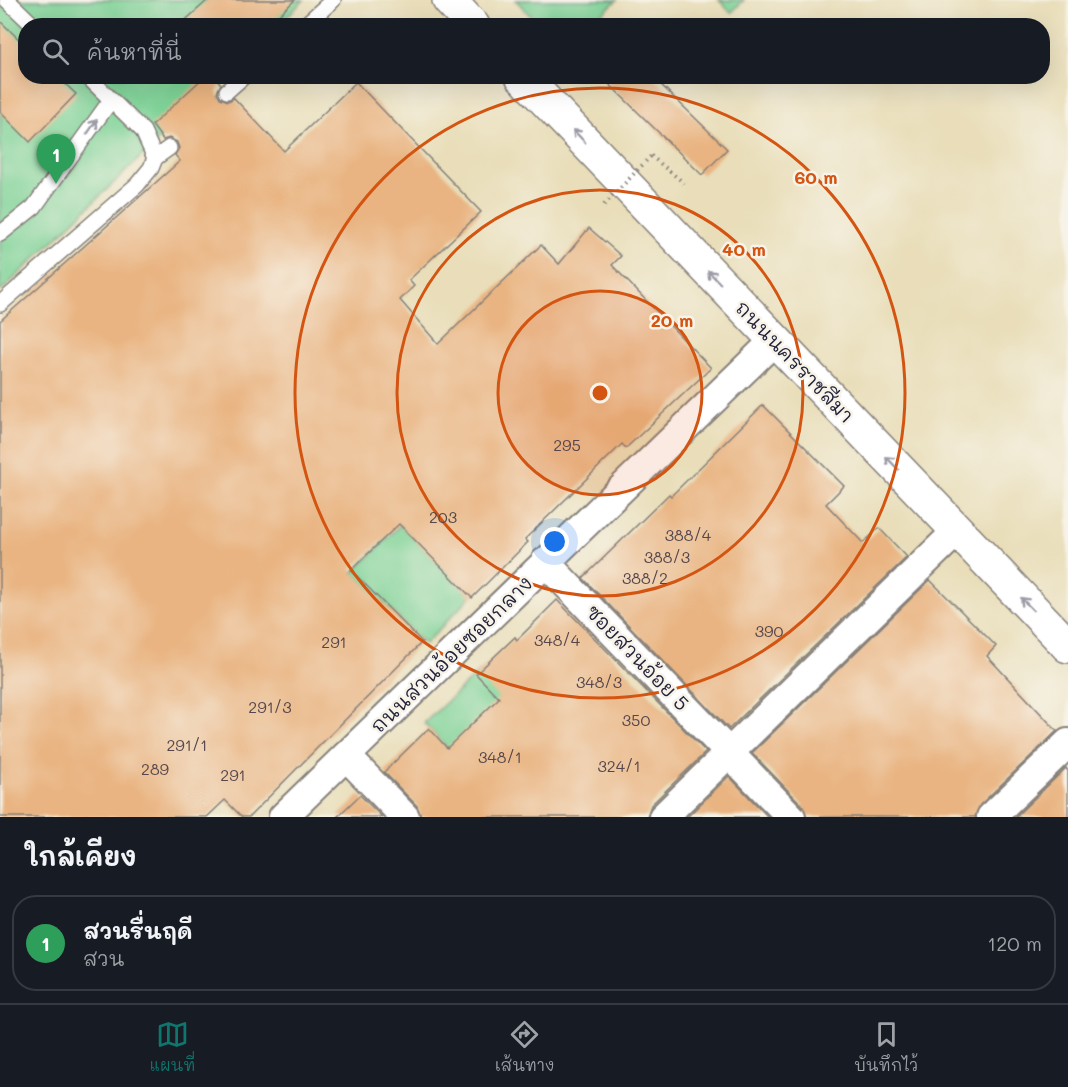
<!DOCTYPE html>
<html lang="th">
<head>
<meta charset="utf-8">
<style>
  body { margin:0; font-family:Mali,"Playpen Sans Thai",sans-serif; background:#20242c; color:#f1f3f6 }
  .you { position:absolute; left:555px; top:542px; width:21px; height:21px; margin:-15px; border:4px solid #fff; border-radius:50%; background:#1a73e8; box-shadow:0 0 0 9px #1a73e833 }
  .badge { display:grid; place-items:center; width:39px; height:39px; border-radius:50%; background:#0f766e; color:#fff; font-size:20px; font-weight:700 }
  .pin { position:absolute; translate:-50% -50px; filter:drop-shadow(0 2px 3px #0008) }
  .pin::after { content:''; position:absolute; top:32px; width:21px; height:18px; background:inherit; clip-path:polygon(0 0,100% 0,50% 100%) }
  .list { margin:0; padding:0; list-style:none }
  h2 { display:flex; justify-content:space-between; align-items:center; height:78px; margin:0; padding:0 24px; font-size:26px }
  h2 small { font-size:20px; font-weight:400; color:#9ea1a6 }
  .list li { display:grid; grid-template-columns:39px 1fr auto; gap:18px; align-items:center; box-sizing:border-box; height:96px; margin:0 12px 12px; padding:0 12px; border:2px solid #363941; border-radius:24px }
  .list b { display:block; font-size:22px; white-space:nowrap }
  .list p { margin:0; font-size:20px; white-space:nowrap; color:#9ea1a6 }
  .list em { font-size:20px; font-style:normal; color:#9ea1a6 }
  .icon { flex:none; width:33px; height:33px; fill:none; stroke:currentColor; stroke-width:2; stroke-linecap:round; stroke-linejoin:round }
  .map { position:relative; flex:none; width:1068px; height:817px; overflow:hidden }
  .search { position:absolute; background:#171b24; box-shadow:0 6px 24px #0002; left:18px; right:18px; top:18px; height:66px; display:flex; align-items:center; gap:15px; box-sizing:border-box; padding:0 21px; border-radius:24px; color:#9ea1a6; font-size:22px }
  .sheet { height:186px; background:#171b24 }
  nav { display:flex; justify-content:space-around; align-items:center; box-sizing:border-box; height:84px; border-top:2px solid #363941; background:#171b24; font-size:16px; color:#9ea1a6 }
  nav a { display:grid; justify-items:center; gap:3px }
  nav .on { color:#0f766e }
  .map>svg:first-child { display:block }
  .green { fill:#7dd296; stroke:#507a68; stroke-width:1.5 }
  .building { fill:#e9b481 }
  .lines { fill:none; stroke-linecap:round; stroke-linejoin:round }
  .lane-casing { stroke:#86807a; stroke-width:18 }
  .street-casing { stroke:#86807a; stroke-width:32 }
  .secondary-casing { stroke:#86807a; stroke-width:36 }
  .path { stroke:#86807a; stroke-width:4; stroke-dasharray:1.5 4.5; stroke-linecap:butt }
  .lane { stroke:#fff; stroke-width:15 }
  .street { stroke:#fff; stroke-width:28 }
  .secondary { stroke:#fff; stroke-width:33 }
  .path-bridge { stroke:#86807a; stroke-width:4; stroke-dasharray:1.5 4.5; stroke-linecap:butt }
  .oneway { stroke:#9c9ca7 }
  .ring { fill:none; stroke:#d45411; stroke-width:3 }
  .labels { text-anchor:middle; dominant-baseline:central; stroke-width:5; stroke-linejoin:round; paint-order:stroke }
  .number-label { font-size:16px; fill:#54464c }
  .street-label { font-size:20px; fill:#22223b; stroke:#f7f3e8 }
  .centre { fill:#d45411; stroke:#f7f3e8; stroke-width:3 }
  .ring-label { font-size:18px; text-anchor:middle; font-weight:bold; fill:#d45411; stroke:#f7f3e8; stroke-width:5; stroke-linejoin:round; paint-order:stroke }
</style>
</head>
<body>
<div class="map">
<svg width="1068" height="817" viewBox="0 0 1068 817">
  <rect width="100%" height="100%" fill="#f7f3e8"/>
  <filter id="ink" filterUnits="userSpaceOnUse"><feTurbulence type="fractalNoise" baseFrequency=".0167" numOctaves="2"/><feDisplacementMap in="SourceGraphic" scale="12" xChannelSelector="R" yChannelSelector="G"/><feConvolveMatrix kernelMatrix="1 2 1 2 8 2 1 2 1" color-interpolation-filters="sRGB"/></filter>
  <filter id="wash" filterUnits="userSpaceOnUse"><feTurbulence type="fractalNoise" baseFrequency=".008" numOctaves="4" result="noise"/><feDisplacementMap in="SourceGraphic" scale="24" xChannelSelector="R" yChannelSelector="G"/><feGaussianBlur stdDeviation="1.35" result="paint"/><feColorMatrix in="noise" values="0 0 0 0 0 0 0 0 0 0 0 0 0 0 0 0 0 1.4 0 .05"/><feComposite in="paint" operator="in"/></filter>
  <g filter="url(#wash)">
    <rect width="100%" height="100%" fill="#e9deb9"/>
    <g class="green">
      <path d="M 0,0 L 304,0 L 278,25 L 26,26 L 26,76 L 224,77 L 0,292 Z"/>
      <path d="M 516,0 L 617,0 L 590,25 L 540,26 Z"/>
      <path d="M 719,0 L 744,0 L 731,13 Z"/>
      <path d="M 400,525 L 471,596 L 425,644 L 353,573 Z"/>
      <path d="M 482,669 L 509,698 L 452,753 L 424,723 Z"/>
    </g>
    <g id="blocks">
      <g class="building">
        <path d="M 208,0 L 295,0 L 267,26 L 179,26 Z"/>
        <path d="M 0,21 L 26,46 L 26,76 L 57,76 L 76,94 L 30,142 L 0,112 Z"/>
        <path d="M 205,76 L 214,76 L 221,84 L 217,92 L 220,98 L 228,101 L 234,98 L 284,151 L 356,82 L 481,212 L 409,280 L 414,286 L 400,300 L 438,344 L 541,245 L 559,264 L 589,228 L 621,256 L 612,265 L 711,368 L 626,448 L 622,444 L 525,539 L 528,542 L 472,598 L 399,524 L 351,570 L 422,642 L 249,817 L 242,817 L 225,800 L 207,817 L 0,817 L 0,321 L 180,161 L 175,155 L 179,148 L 177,142 L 169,138 L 163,140 L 152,125 Z"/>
        <path d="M 601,76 L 652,76 L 727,149 L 702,175 Z"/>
        <path d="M 763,405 L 844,486 L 826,504 L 863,543 L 879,528 L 907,557 L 729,729 L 583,578 L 669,494 L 671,496 Z"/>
        <path d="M 930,580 L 996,646 L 987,656 L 1057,731 L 980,805 L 975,817 L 807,817 L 803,806 L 752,753 Z"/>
        <path d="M 557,600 L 706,752 L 651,805 L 647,817 L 421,817 L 417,806 L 384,772 L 429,728 L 447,748 L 499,698 L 476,674 L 515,637 L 517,640 Z"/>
        <path d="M 1066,768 L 1068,771 L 1068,817 L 1015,817 Z"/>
        <path d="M 729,776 L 768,817 L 687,817 Z"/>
        <path d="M 360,795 L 382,817 L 337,817 Z"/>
      </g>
    </g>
  </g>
  <g filter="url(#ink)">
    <use href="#blocks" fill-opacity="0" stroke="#86807a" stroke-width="1.5"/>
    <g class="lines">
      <defs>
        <g id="lane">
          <path d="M 7,0 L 34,26"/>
          <path d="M 304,26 L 333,0"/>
          <path d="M 227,91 L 244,76"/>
          <path d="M 155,158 L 169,148"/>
          <path d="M 0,234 L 34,207 L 111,100"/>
          <path d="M 0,304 L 137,185 L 151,168 L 155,158 L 143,131 L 87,76"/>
        </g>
        <g id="street">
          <path d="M 545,562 L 791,817"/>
          <path d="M 346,756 L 405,817"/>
          <path d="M 283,817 L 775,340"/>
          <path d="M 663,817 L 957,531"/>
          <path d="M 991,817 L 1068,743"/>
        </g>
        <g id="secondary">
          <path d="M 449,0 L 473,26"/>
          <path d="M 522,76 L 1068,646"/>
        </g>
      </defs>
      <use href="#lane" class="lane-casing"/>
      <use href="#street" class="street-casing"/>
      <use href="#secondary" class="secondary-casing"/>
      <path class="path" d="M 651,156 L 684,183"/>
      <use href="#lane" class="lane"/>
      <use href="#street" class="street"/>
      <use href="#secondary" class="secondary"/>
      <path class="path-bridge" d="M 604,205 L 651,156"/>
    </g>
    <defs><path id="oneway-shaft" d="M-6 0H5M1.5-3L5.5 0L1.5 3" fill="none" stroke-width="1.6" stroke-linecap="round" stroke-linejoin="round" transform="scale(1.5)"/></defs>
    <g class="oneway">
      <use href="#oneway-shaft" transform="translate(92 127) rotate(-55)"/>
      <use href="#oneway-shaft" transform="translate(579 136) rotate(-134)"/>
      <use href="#oneway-shaft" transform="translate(714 277) rotate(-134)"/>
      <use href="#oneway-shaft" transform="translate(892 463) rotate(-134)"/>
      <use href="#oneway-shaft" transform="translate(1027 604) rotate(-134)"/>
    </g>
  </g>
  <circle cx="600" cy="393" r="102" fill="#d45411" fill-opacity=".12"/>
  <g class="ring">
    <circle cx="600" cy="393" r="102"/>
    <circle cx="600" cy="393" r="203"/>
    <circle cx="600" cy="393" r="305"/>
  </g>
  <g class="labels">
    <g class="number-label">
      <text x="567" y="444">295</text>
      <text x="443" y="516">203</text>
      <text x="688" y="534">388/4</text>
      <text x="667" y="556">388/3</text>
      <text x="645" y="577">388/2</text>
      <text x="769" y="630">390</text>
      <text x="557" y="639">348/4</text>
      <text x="334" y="641">291</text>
      <text x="599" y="681">348/3</text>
      <text x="270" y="706">291/3</text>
      <text x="636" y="719">350</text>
      <text x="187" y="744">291/1</text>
      <text x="500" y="756">348/1</text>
      <text x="619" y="765">324/1</text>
      <text x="155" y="768">289</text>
      <text x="233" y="774">291</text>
    </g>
    <g class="street-label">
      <text transform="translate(795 361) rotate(46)">ถนนนครราชสีมา</text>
      <text transform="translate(451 654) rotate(-44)">ถนนสวนอ้อยซอยกลาง</text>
      <text transform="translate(638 657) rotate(46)">ซอยสวนอ้อย 5</text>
    </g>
  </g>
  <circle cx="600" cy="393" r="9" class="centre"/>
  <g class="ring-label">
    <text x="816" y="184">60 m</text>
    <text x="744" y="256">40 m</text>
    <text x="672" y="327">20 m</text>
  </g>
</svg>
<div class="you"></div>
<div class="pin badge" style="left:56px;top:184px;background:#2e9e5b">1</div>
<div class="search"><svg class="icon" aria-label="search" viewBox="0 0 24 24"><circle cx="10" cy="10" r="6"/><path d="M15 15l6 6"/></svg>ค้นหาที่นี่</div>
</div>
<section class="sheet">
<h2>ใกล้เคียง<small></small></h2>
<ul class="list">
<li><span class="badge" style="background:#2e9e5b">1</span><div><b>สวนรื่นฤดี</b><p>สวน</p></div><em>120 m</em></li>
</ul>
</section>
<nav>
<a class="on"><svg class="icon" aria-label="map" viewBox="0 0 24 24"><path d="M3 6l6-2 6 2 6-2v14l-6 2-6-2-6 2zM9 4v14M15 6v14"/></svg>แผนที่</a>
<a><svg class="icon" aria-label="directions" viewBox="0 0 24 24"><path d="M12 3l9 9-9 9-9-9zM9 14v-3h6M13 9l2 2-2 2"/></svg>เส้นทาง</a>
<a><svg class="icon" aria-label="saved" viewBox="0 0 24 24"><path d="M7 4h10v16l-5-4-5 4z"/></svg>บันทึกไว้</a>
</nav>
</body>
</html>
